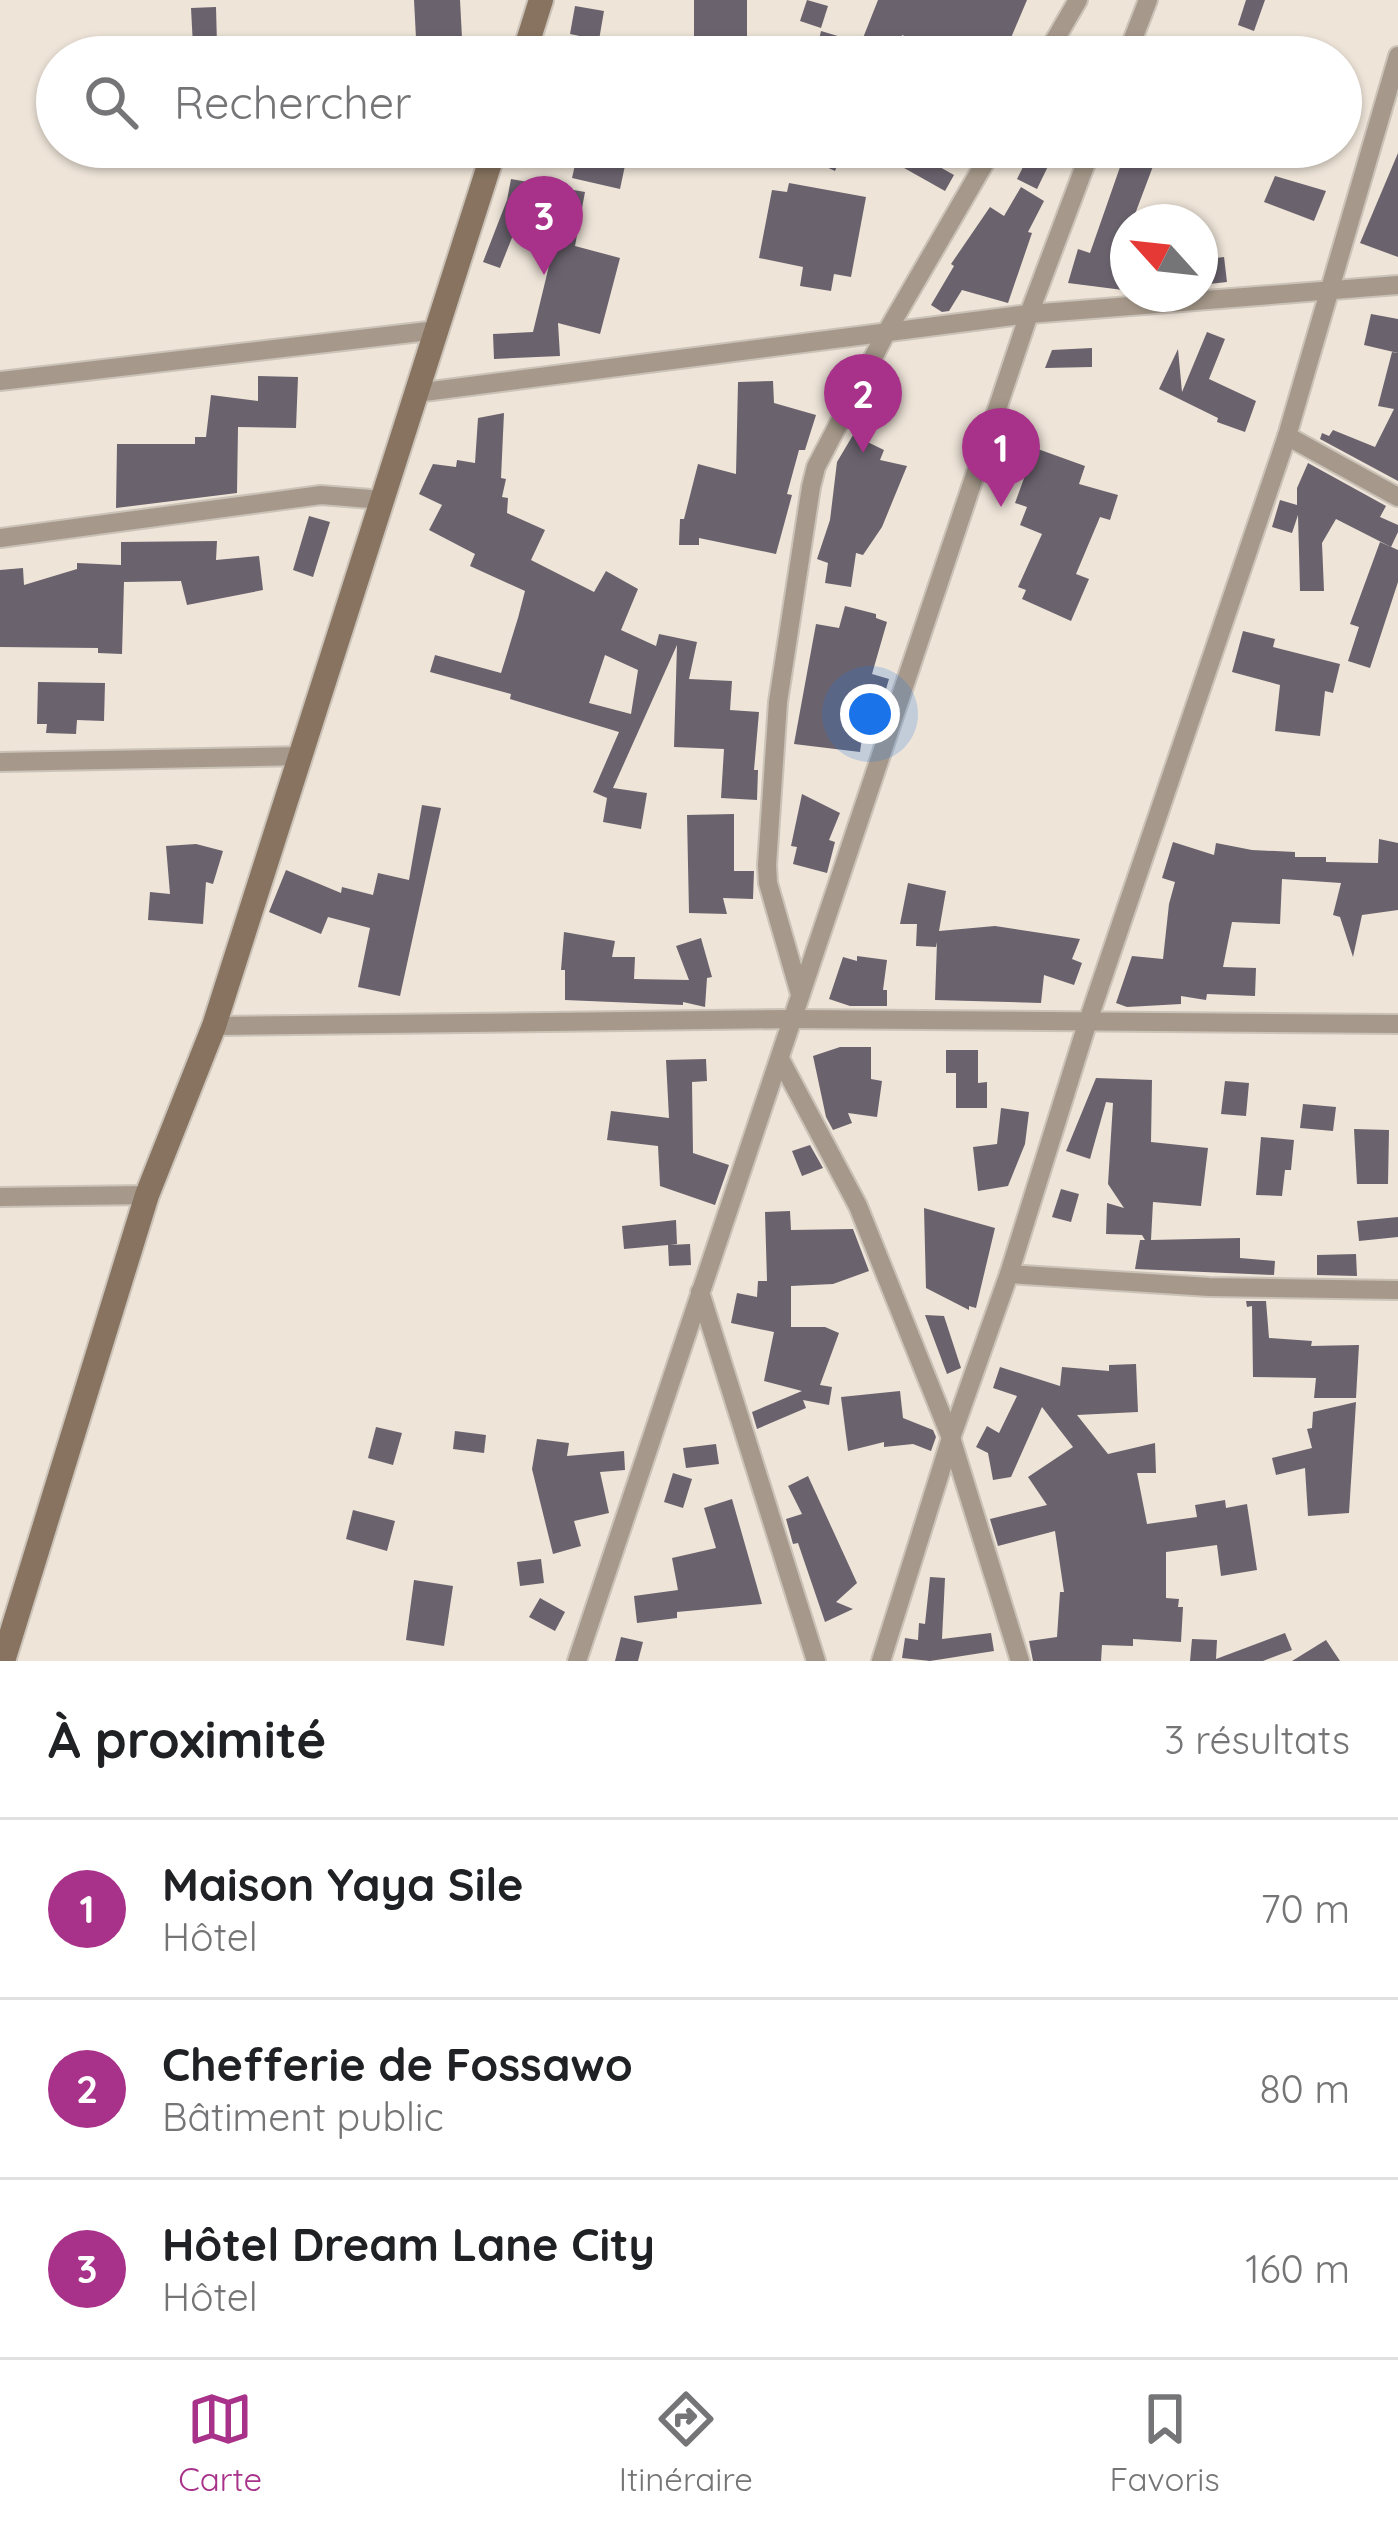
<!DOCTYPE html>
<html lang="fr">
<head>
<meta charset="utf-8">
<style>
  body { margin:0; font-family:Quicksand,sans-serif; background:#f2f2f2; color:#202124 }
  .compass { position:absolute; left:1110px; top:204px; width:108px; height:108px; border-radius:50%; background:#fff; box-shadow:0 3px 9px #0004; rotate:297deg }
  .you { position:absolute; left:870px; top:714px; width:42px; height:42px; margin:-30px; border:9px solid #fff; border-radius:50%; background:#1a73e8; box-shadow:0 0 0 18px #1a73e833 }
  .badge { display:grid; place-items:center; width:78px; height:78px; border-radius:50%; background:#a8328a; color:#fff; font-size:39px; font-weight:700 }
  .pin { position:absolute; translate:-50% -99px; filter:drop-shadow(0 3px 6px #0008) }
  .pin::after { content:''; position:absolute; top:63px; width:42px; height:36px; background:inherit; clip-path:polygon(0 0,100% 0,50% 100%) }
  .list { margin:0; padding:0; list-style:none }
  h2 { display:flex; justify-content:space-between; align-items:center; height:156px; margin:0; padding:0 48px; font-size:51px }
  h2 small { font-size:39px; font-weight:400; color:#757577 }
  .list li { display:grid; grid-template-columns:78px 1fr auto; gap:36px; align-items:center; box-sizing:border-box; height:180px; padding:0 48px; border-top:3px solid #e0e0e0 }
  .list b { display:block; font-size:45px; white-space:nowrap }
  .list p { margin:0; font-size:39px; white-space:nowrap; color:#757577 }
  .list em { font-size:39px; font-style:normal; color:#757577 }
  .icon { flex:none; width:66px; height:66px; fill:none; stroke:currentColor; stroke-width:2; stroke-linecap:round; stroke-linejoin:round }
  .map { position:relative; flex:none; width:1398px; height:1661px; overflow:hidden }
  .search { position:absolute; background:#fff; box-shadow:0 3px 9px #0004; left:36px; right:36px; top:36px; height:132px; display:flex; align-items:center; gap:30px; box-sizing:border-box; padding:0 42px; border-radius:66px; color:#757577; font-size:45px }
  .sheet { height:696px; background:#fff }
  nav { display:flex; justify-content:space-around; align-items:center; box-sizing:border-box; height:168px; border-top:3px solid #e0e0e0; background:#fff; font-size:33px; color:#757577 }
  nav a { display:grid; justify-items:center; gap:6px }
  nav .on { color:#a8328a }
  .map>svg:first-child { display:block }
  .building { fill:#6a636e; fill-rule:evenodd }
  .lines { fill:none; stroke-linecap:round; stroke-linejoin:round }
  .street-casing { stroke:#cbc2b8; stroke-width:22 }
  .secondary-casing { stroke:#cbc2b8; stroke-width:28 }
  .street { stroke:#a6998b; stroke-width:18 }
  .secondary { stroke:#87735f; stroke-width:24 }
</style>
</head>
<body>
<div class="map">
<svg width="1398" height="1661" viewBox="0 0 1398 1661">
  <rect width="100%" height="100%" fill="#eee4d8"/>
  <g class="building">
    <path d="M 414,0 L 460,0 L 463,57 L 417,57 Z"/>
    <rect x="694" y="0" width="53" height="57"/>
    <path d="M 807,0 L 828,6 L 821,28 L 800,21 Z"/>
    <path d="M 878,0 L 1027,0 L 1010,40 L 1033,51 L 1032,57 L 967,57 L 948,47 L 946,53 L 902,35 L 899,57 L 815,57 L 821,31 L 861,43 Z"/>
    <path d="M 1246,0 L 1265,0 L 1254,31 L 1238,25 Z"/>
    <path d="M 575,6 L 604,11 L 599,40 L 570,34 Z"/>
    <path d="M 216,7 L 217,45 L 193,46 L 191,8 Z"/>
    <path d="M 579,147 L 629,147 L 620,189 L 572,178 Z"/>
    <path d="M 784,147 L 844,147 L 835,171 Z"/>
    <path d="M 1033,147 L 1054,154 L 1037,189 L 1017,179 Z"/>
    <path d="M 1127,147 L 1147,147 L 1144,156 L 1155,161 L 1132,222 L 1128,222 L 1118,259 L 1128,260 L 1123,290 L 1068,283 L 1078,249 L 1090,253 Z"/>
    <path d="M 906,148 L 954,175 L 945,191 L 897,164 Z"/>
    <path d="M 1398,153 L 1398,257 L 1360,243 Z"/>
    <path d="M 1275,176 L 1326,191 L 1314,221 L 1264,202 Z"/>
    <path d="M 511,179 L 585,192 L 575,246 L 620,258 L 600,334 L 558,323 L 560,356 L 494,359 L 493,334 L 533,332 L 562,212 L 525,205 L 500,268 L 483,262 L 507,200 Z"/>
    <path d="M 789,183 L 866,197 L 851,277 L 834,274 L 831,291 L 800,286 L 803,267 L 759,258 L 772,190 L 787,192 Z"/>
    <path d="M 1021,187 L 1044,201 L 1028,232 L 1032,233 L 1008,303 L 962,290 L 949,311 L 942,312 L 931,305 L 954,266 L 951,264 L 990,207 L 1004,216 Z"/>
    <path d="M 1224,257 L 1227,282 L 1200,285 L 1200,260 Z"/>
    <path d="M 1371,314 L 1398,319 L 1398,353 L 1364,345 Z"/>
    <path d="M 1207,332 L 1225,339 L 1209,379 L 1256,401 L 1245,432 L 1217,422 L 1218,418 L 1159,389 L 1178,349 L 1182,392 Z"/>
    <path d="M 1092,348 L 1092,367 L 1045,368 L 1052,350 Z"/>
    <path d="M 1392,352 L 1398,353 L 1398,481 L 1320,439 L 1322,433 L 1329,436 L 1333,430 L 1375,447 L 1394,409 L 1378,406 Z"/>
    <path d="M 258,376 L 298,377 L 296,428 L 238,427 L 237,493 L 116,508 L 117,444 L 195,444 L 195,437 L 206,437 L 211,395 L 258,401 Z"/>
    <path d="M 773,381 L 774,403 L 816,415 L 805,450 L 799,450 L 787,494 L 792,495 L 776,554 L 699,538 L 699,545 L 679,545 L 680,519 L 684,519 L 698,464 L 736,474 L 738,382 Z"/>
    <path d="M 504,413 L 501,478 L 506,479 L 502,497 L 508,498 L 507,513 L 545,530 L 531,560 L 594,592 L 606,571 L 638,589 L 621,630 L 656,646 L 659,634 L 697,642 L 689,679 L 732,681 L 730,710 L 759,712 L 754,770 L 758,770 L 757,800 L 721,798 L 724,749 L 674,747 L 677,645 L 613,788 L 647,793 L 641,829 L 603,822 L 607,798 L 593,792 L 619,732 L 510,699 L 511,694 L 430,672 L 435,655 L 501,673 L 518,618 L 525,591 L 470,566 L 475,554 L 429,530 L 442,505 L 419,494 L 433,464 L 456,467 L 457,460 L 475,463 L 478,418 ZM 605,655 L 638,670 L 631,714 L 589,703 Z"/>
    <path d="M 853,435 L 884,450 L 880,460 L 907,466 L 882,527 L 863,555 L 856,553 L 851,587 L 825,583 L 828,563 L 817,559 L 830,520 L 837,462 Z"/>
    <path d="M 1035,448 L 1085,466 L 1079,484 L 1118,495 L 1110,520 L 1100,517 L 1076,574 L 1089,579 L 1071,621 L 1022,599 L 1026,590 L 1018,587 L 1042,534 L 1020,525 L 1027,507 L 1015,503 Z"/>
    <path d="M 1308,463 L 1386,506 L 1380,517 L 1398,525 L 1398,532 L 1391,547 L 1336,519 L 1322,543 L 1324,591 L 1300,591 L 1298,515 L 1292,533 L 1272,527 L 1280,500 L 1297,505 L 1297,488 Z"/>
    <path d="M 309,516 L 330,522 L 313,577 L 293,570 Z"/>
    <path d="M 217,541 L 216,560 L 259,556 L 263,590 L 187,605 L 181,581 L 124,582 L 122,654 L 98,653 L 98,648 L 0,647 L 0,570 L 23,568 L 24,585 L 77,569 L 77,563 L 121,565 L 121,542 Z"/>
    <path d="M 1380,542 L 1398,550 L 1398,582 L 1370,668 L 1348,661 L 1359,627 L 1350,624 Z"/>
    <path d="M 845,606 L 876,614 L 876,618 L 887,622 L 872,674 L 889,679 L 884,696 L 871,692 L 854,729 L 863,730 L 860,752 L 794,744 L 816,624 L 839,628 Z"/>
    <path d="M 1243,631 L 1275,639 L 1273,647 L 1340,664 L 1333,693 L 1325,691 L 1320,736 L 1275,731 L 1280,685 L 1232,672 Z"/>
    <path d="M 38,682 L 105,683 L 104,721 L 77,720 L 76,734 L 46,733 L 47,724 L 37,724 Z"/>
    <path d="M 802,794 L 840,813 L 829,840 L 835,842 L 827,873 L 793,864 L 797,847 L 791,846 Z"/>
    <path d="M 422,805 L 441,808 L 400,996 L 358,987 L 370,928 L 328,917 L 321,934 L 269,912 L 286,870 L 341,893 L 342,887 L 373,895 L 378,873 L 409,880 Z"/>
    <path d="M 734,814 L 734,871 L 754,871 L 753,899 L 723,898 L 727,914 L 689,913 L 687,815 Z"/>
    <path d="M 1379,839 L 1398,843 L 1398,910 L 1362,915 L 1353,957 L 1340,917 L 1333,915 L 1341,883 L 1282,879 L 1280,924 L 1232,922 L 1223,967 L 1256,968 L 1255,996 L 1207,994 L 1206,1000 L 1181,996 L 1181,1004 L 1127,1007 L 1116,1003 L 1132,956 L 1163,959 L 1169,904 L 1175,882 L 1162,878 L 1173,842 L 1214,855 L 1216,843 L 1252,850 L 1295,852 L 1295,857 L 1326,857 L 1326,862 L 1378,863 Z"/>
    <path d="M 196,844 L 223,851 L 213,884 L 206,882 L 203,924 L 148,920 L 150,892 L 170,894 L 166,846 Z"/>
    <path d="M 908,883 L 946,891 L 939,931 L 995,926 L 1080,939 L 1072,959 L 1082,963 L 1074,985 L 1044,975 L 1041,1003 L 935,1000 L 937,942 L 936,947 L 916,946 L 917,924 L 900,924 Z"/>
    <path d="M 564,932 L 615,941 L 612,957 L 635,957 L 634,979 L 689,980 L 676,946 L 701,938 L 712,977 L 707,978 L 705,1007 L 683,1002 L 683,1005 L 565,1000 L 565,970 L 561,970 Z"/>
    <path d="M 857,956 L 887,960 L 883,990 L 887,990 L 887,1006 L 850,1006 L 829,999 L 843,957 L 857,961 Z"/>
    <path d="M 840,1047 L 871,1047 L 871,1079 L 882,1081 L 877,1117 L 848,1113 L 852,1123 L 833,1130 L 826,1117 L 813,1056 Z"/>
    <path d="M 946,1050 L 978,1050 L 978,1083 L 987,1082 L 987,1108 L 956,1108 L 956,1073 L 946,1073 Z"/>
    <path d="M 706,1059 L 707,1081 L 692,1082 L 693,1153 L 729,1165 L 715,1205 L 660,1186 L 658,1146 L 607,1140 L 611,1111 L 669,1118 L 666,1060 Z"/>
    <path d="M 1096,1078 L 1152,1080 L 1151,1142 L 1208,1148 L 1201,1206 L 1153,1202 L 1151,1240 L 1240,1238 L 1240,1258 L 1275,1261 L 1274,1275 L 1135,1269 L 1140,1240 L 1145,1240 L 1142,1235 L 1106,1234 L 1107,1203 L 1124,1208 L 1108,1184 L 1113,1103 L 1106,1102 L 1090,1159 L 1066,1151 Z"/>
    <path d="M 1225,1081 L 1249,1083 L 1246,1116 L 1221,1114 Z"/>
    <path d="M 1303,1104 L 1336,1107 L 1333,1131 L 1300,1128 Z"/>
    <path d="M 1001,1108 L 1029,1112 L 1025,1144 L 1008,1186 L 978,1191 L 973,1147 L 997,1144 Z"/>
    <path d="M 1354,1129 L 1389,1130 L 1388,1184 L 1357,1184 Z"/>
    <path d="M 1261,1137 L 1294,1140 L 1291,1170 L 1285,1170 L 1282,1196 L 1256,1195 Z"/>
    <path d="M 810,1145 L 823,1168 L 802,1176 L 792,1151 Z"/>
    <path d="M 1061,1189 L 1079,1194 L 1071,1222 L 1052,1217 Z"/>
    <path d="M 924,1208 L 995,1228 L 976,1308 L 969,1306 L 969,1310 L 926,1288 Z"/>
    <path d="M 790,1211 L 791,1230 L 853,1229 L 869,1271 L 833,1284 L 791,1286 L 791,1327 L 825,1327 L 839,1333 L 820,1385 L 832,1387 L 829,1405 L 803,1400 L 806,1408 L 757,1429 L 752,1412 L 802,1391 L 764,1381 L 774,1332 L 731,1323 L 737,1293 L 757,1297 L 758,1281 L 767,1281 L 765,1212 Z"/>
    <path d="M 1398,1217 L 1398,1237 L 1359,1241 L 1357,1221 Z"/>
    <path d="M 676,1220 L 677,1244 L 670,1245 L 690,1244 L 691,1265 L 669,1266 L 668,1245 L 624,1249 L 622,1226 Z"/>
    <path d="M 1356,1254 L 1357,1276 L 1317,1275 L 1317,1255 Z"/>
    <path d="M 1246,1301 L 1266,1301 L 1269,1338 L 1312,1341 L 1311,1346 L 1359,1345 L 1356,1398 L 1314,1398 L 1316,1378 L 1253,1377 L 1252,1306 L 1247,1307 Z"/>
    <path d="M 925,1315 L 944,1316 L 961,1368 L 947,1374 Z"/>
    <path d="M 1136,1364 L 1138,1412 L 1077,1415 L 1108,1454 L 1155,1443 L 1156,1473 L 1137,1473 L 1147,1524 L 1197,1517 L 1195,1505 L 1225,1500 L 1226,1508 L 1247,1504 L 1257,1570 L 1221,1576 L 1217,1545 L 1166,1552 L 1166,1598 L 1179,1599 L 1178,1607 L 1183,1607 L 1181,1642 L 1133,1639 L 1133,1646 L 1102,1645 L 1101,1661 L 1033,1661 L 1029,1641 L 1057,1637 L 1060,1592 L 1064,1592 L 1055,1531 L 998,1546 L 990,1519 L 1047,1505 L 1028,1477 L 1073,1447 L 1042,1407 L 1011,1477 L 993,1480 L 988,1453 L 976,1447 L 987,1426 L 999,1433 L 1017,1396 L 993,1388 L 1000,1367 L 1060,1386 L 1062,1367 L 1109,1371 L 1109,1365 Z"/>
    <path d="M 900,1391 L 903,1418 L 933,1430 L 936,1437 L 931,1451 L 913,1444 L 884,1447 L 884,1442 L 848,1451 L 841,1397 Z"/>
    <path d="M 1356,1402 L 1349,1513 L 1308,1516 L 1305,1468 L 1276,1475 L 1272,1458 L 1312,1448 L 1307,1429 L 1312,1428 L 1313,1412 Z"/>
    <path d="M 376,1427 L 402,1433 L 393,1465 L 368,1458 Z"/>
    <path d="M 455,1431 L 486,1435 L 484,1453 L 453,1449 Z"/>
    <path d="M 537,1439 L 569,1443 L 567,1456 L 624,1451 L 625,1470 L 600,1472 L 609,1513 L 574,1521 L 581,1546 L 553,1554 L 532,1469 Z"/>
    <path d="M 716,1444 L 719,1464 L 686,1468 L 683,1448 Z"/>
    <path d="M 673,1473 L 692,1479 L 683,1508 L 664,1502 Z"/>
    <path d="M 808,1476 L 857,1583 L 836,1602 L 853,1609 L 825,1622 L 798,1543 L 793,1544 L 786,1519 L 802,1514 L 788,1486 Z"/>
    <path d="M 732,1499 L 762,1604 L 677,1612 L 677,1618 L 637,1623 L 634,1596 L 678,1590 L 672,1558 L 716,1548 L 704,1508 Z"/>
    <path d="M 353,1510 L 395,1521 L 387,1551 L 346,1539 Z"/>
    <path d="M 541,1559 L 544,1583 L 520,1586 L 517,1562 Z"/>
    <path d="M 930,1577 L 945,1578 L 942,1639 L 991,1633 L 994,1651 L 930,1661 L 902,1658 L 905,1638 L 918,1640 L 919,1623 L 925,1624 Z"/>
    <path d="M 414,1580 L 453,1586 L 444,1646 L 406,1640 Z"/>
    <path d="M 540,1598 L 565,1612 L 555,1631 L 529,1617 Z"/>
    <path d="M 1285,1633 L 1292,1650 L 1263,1661 L 1190,1661 L 1192,1639 L 1217,1640 L 1216,1659 Z"/>
    <path d="M 621,1637 L 643,1642 L 638,1661 L 615,1661 Z"/>
    <path d="M 1326,1640 L 1340,1661 L 1292,1661 Z"/>
  </g>
  <g class="lines">
    <defs>
      <g id="street">
        <path d="M 1045,57 L 1078,0"/>
        <path d="M 1126,57 L 1148,0"/>
        <path d="M 0,381 L 437,330"/>
        <path d="M 416,393 L 1029,314 L 1398,285"/>
        <path d="M 1287,436 L 1398,497"/>
        <path d="M 0,538 L 321,495 L 383,500"/>
        <path d="M 0,762 L 301,756"/>
        <path d="M 800,994 L 768,883 L 767,865 L 778,702 L 811,487 L 816,467 L 886,333 L 994,147"/>
        <path d="M 214,1026 L 793,1019 L 1398,1024"/>
        <path d="M 780,1059 L 858,1206 L 951,1438 L 1020,1661"/>
        <path d="M 0,1197 L 147,1195"/>
        <path d="M 1009,1274 L 1209,1287 L 1398,1290"/>
        <path d="M 700,1292 L 816,1661"/>
        <path d="M 577,1661 L 1029,314 L 1092,147"/>
        <path d="M 881,1661 L 951,1438 L 1009,1274 L 1087,1024 L 1287,436 L 1398,56"/>
      </g>
      <g id="secondary">
        <path d="M 523,57 L 541,0"/>
        <path d="M 3,1661 L 147,1195 L 214,1026 L 495,147"/>
      </g>
    </defs>
    <use href="#street" class="street-casing"/>
    <use href="#secondary" class="secondary-casing"/>
    <use href="#street" class="street"/>
    <use href="#secondary" class="secondary"/>
  </g>
</svg>
<svg class="compass" viewBox="-18 -18 36 36"><path d="M0-13l5 13h-10z" fill="#e53935"/><path d="M0 13l5-13h-10z" fill="#757577"/></svg>
<div class="you"></div>
<div class="pin badge" style="left:1001px;top:507px">1</div>
<div class="pin badge" style="left:863px;top:453px">2</div>
<div class="pin badge" style="left:544px;top:275px">3</div>
<div class="search"><svg class="icon" aria-label="search" viewBox="0 0 24 24"><circle cx="10" cy="10" r="6"/><path d="M15 15l6 6"/></svg>Rechercher</div>
</div>
<section class="sheet">
<h2>À proximité<small>3 résultats</small></h2>
<ul class="list">
<li><span class="badge">1</span><div><b>Maison Yaya Sile</b><p>Hôtel</p></div><em>70 m</em></li>
<li><span class="badge">2</span><div><b>Chefferie de Fossawo</b><p>Bâtiment public</p></div><em>80 m</em></li>
<li><span class="badge">3</span><div><b>Hôtel Dream Lane City</b><p>Hôtel</p></div><em>160 m</em></li>
</ul>
</section>
<nav>
<a class="on"><svg class="icon" aria-label="map" viewBox="0 0 24 24"><path d="M3 6l6-2 6 2 6-2v14l-6 2-6-2-6 2zM9 4v14M15 6v14"/></svg>Carte</a>
<a><svg class="icon" aria-label="directions" viewBox="0 0 24 24"><path d="M12 3l9 9-9 9-9-9zM9 14v-3h6M13 9l2 2-2 2"/></svg>Itinéraire</a>
<a><svg class="icon" aria-label="saved" viewBox="0 0 24 24"><path d="M7 4h10v16l-5-4-5 4z"/></svg>Favoris</a>
</nav>
</body>
</html>
